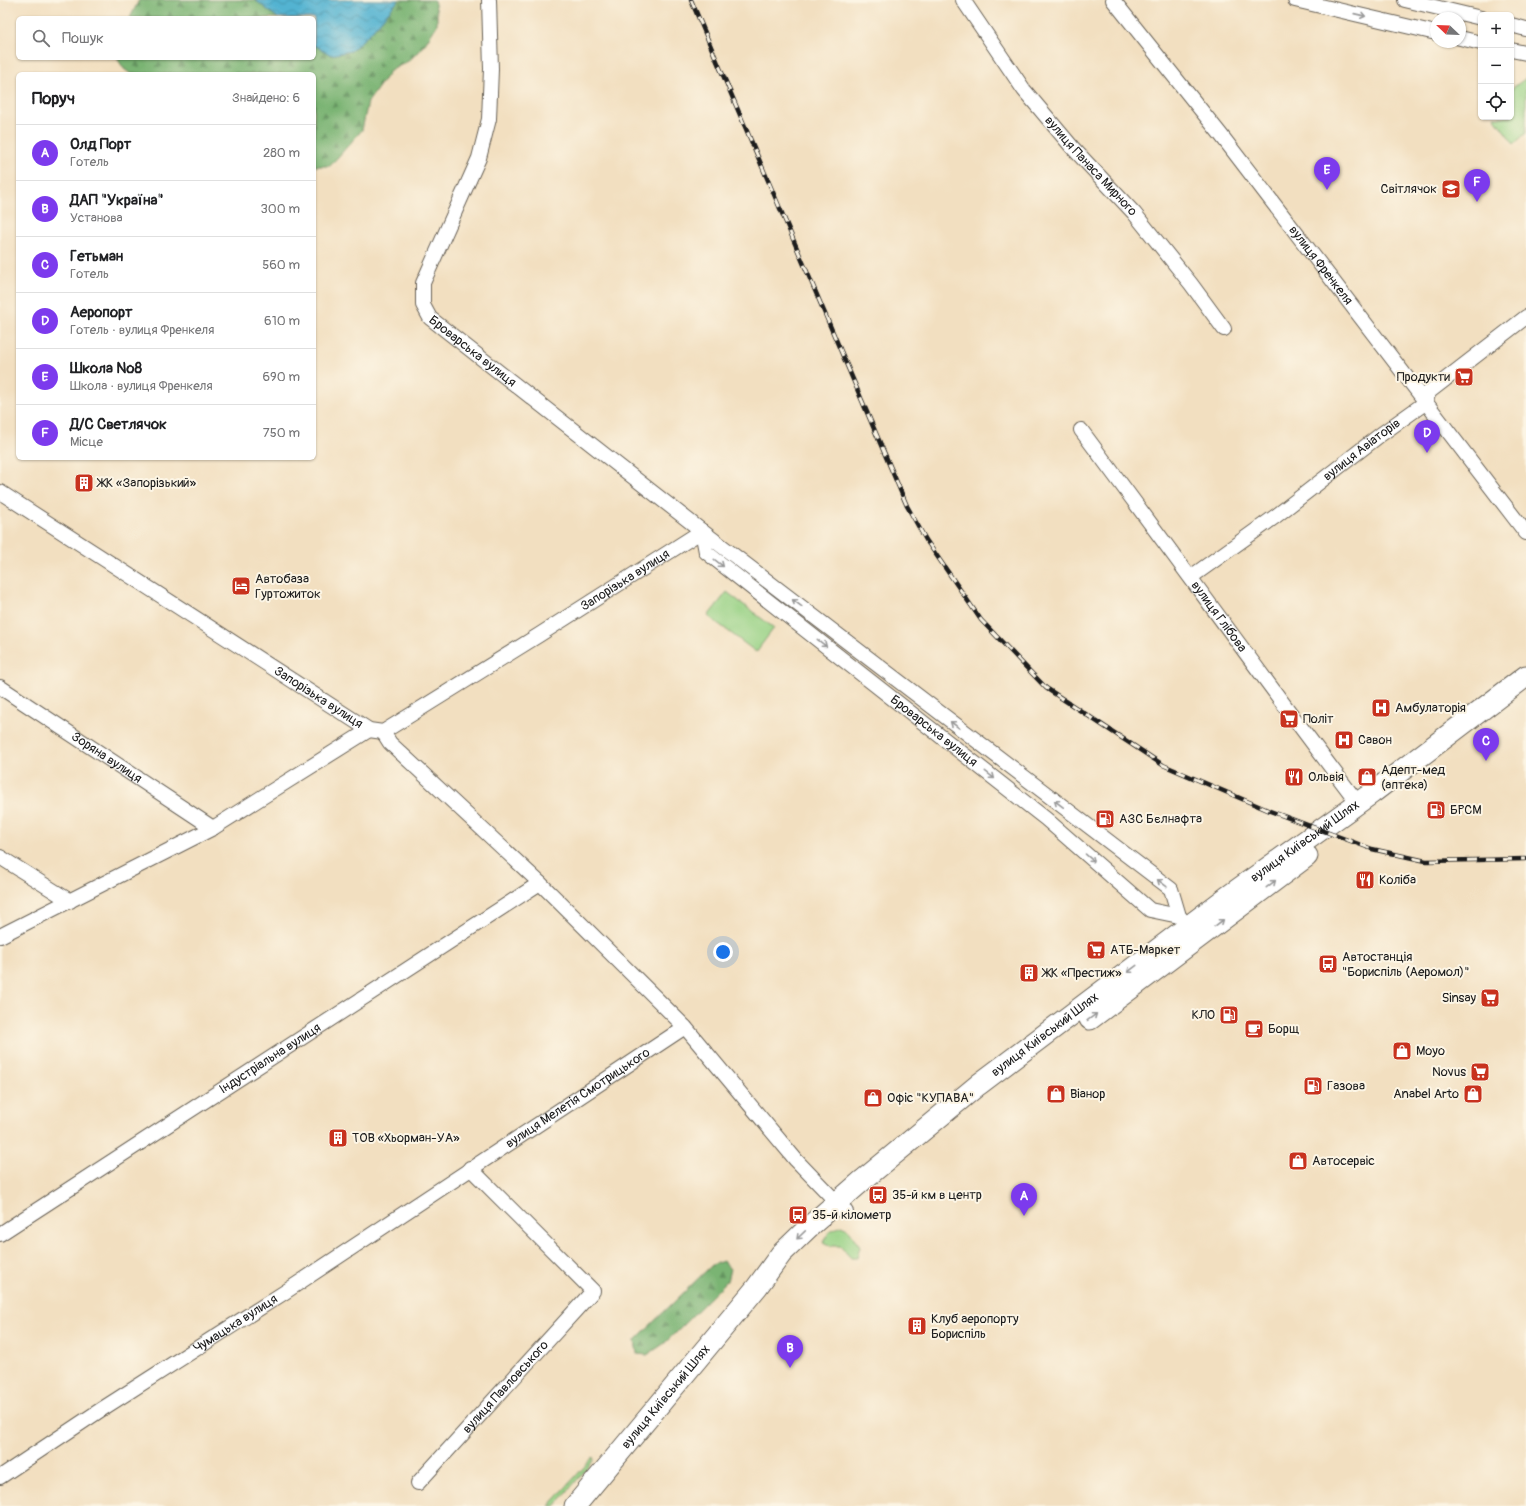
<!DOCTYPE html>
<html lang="uk">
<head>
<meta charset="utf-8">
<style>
  body { margin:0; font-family:Pangolin,sans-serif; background:#f2f2f2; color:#202124 }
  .controls { position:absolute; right:12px; top:12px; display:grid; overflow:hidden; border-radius:6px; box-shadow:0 1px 3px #0004 }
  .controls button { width:36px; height:36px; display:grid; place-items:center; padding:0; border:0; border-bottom:1px solid #e0e0e0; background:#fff; color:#202124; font:20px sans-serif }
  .compass { position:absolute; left:1430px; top:12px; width:36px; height:36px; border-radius:50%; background:#fff; box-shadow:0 1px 3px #0004; rotate:293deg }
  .you { position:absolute; left:723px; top:952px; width:14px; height:14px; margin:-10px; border:3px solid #fff; border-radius:50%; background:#1a73e8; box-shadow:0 0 0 6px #1a73e833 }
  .badge { display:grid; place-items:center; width:26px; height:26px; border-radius:50%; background:#7c3aed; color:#fff; font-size:13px; font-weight:700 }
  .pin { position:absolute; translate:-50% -33px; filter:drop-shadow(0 1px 2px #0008) }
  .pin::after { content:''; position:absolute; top:21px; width:14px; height:12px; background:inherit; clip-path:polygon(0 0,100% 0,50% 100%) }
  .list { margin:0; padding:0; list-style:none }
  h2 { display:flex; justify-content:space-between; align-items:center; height:52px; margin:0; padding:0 16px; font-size:17px }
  h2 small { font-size:13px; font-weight:400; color:#757577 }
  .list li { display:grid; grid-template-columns:26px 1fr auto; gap:12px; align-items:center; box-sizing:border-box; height:56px; padding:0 16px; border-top:1px solid #e0e0e0 }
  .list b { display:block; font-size:15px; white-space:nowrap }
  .list p { margin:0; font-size:13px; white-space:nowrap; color:#757577 }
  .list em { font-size:13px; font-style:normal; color:#757577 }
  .icon { flex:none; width:22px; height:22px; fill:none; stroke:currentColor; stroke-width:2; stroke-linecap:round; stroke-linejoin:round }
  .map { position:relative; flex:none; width:1526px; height:1506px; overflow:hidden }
  .search { position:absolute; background:#fff; box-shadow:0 1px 3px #0004; left:16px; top:16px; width:300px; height:44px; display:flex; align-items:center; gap:10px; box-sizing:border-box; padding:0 14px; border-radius:6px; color:#757577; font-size:15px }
  .panel { position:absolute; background:#fff; box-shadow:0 1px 3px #0004; left:16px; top:72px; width:300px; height:388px; border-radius:6px }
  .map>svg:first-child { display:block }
  .green { fill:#99d286; stroke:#5a7751 }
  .forest { fill:url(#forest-firs); stroke:#4b6848 }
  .water { fill:url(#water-waves); stroke:#376876 }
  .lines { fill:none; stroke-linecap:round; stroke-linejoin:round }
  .minor-casing { stroke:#676055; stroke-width:16 }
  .highway-casing { stroke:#676055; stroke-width:23 }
  .minor { stroke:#fff; stroke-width:14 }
  .highway { stroke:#fff; stroke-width:21 }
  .rail-casing { stroke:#1c1c1c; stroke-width:4.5 }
  .rail { stroke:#fcf5e5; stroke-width:3; stroke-dasharray:9; stroke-linecap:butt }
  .oneway { stroke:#999 }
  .labels { text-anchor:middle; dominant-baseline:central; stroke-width:4; stroke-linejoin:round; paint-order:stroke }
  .street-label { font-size:13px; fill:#1c1c1c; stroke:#fcf5e5 }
  .poi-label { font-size:13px; fill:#1c1c1c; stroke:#fcf5e5; text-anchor:start }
</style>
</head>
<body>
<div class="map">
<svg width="1526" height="1506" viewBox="0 0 1526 1506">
  <defs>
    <pattern id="forest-firs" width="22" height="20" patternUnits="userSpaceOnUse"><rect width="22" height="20" fill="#7ab473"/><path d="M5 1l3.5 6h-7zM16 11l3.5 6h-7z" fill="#63925e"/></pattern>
    <pattern id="water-waves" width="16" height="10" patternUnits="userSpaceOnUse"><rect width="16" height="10" fill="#52b3d1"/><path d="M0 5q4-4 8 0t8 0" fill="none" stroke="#4391a9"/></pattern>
  </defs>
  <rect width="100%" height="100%" fill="#fcf5e5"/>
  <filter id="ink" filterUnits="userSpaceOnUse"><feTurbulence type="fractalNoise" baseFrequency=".025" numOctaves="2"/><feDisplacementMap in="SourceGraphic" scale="8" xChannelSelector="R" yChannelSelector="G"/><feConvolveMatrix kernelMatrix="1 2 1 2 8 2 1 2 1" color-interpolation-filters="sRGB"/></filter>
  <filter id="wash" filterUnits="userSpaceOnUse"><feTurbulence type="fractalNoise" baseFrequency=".012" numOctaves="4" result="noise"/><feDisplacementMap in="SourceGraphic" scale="16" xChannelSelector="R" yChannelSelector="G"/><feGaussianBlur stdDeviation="0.9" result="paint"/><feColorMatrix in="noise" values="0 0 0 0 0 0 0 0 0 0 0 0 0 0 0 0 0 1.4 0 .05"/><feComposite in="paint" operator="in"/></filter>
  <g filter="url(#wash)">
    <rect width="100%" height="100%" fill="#f2dfc0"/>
    <g class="green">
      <path d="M 1526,78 L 1526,133 L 1514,144 L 1494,117 L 1511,117 L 1511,89 Z"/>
      <path d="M 727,592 L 774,628 L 756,652 L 708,616 Z"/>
      <path d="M 841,1226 L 848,1229 L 860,1247 L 857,1258 L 851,1258 L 840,1246 L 831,1246 L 823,1242 L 830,1231 Z"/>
      <path d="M 593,1457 L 594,1460 L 555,1506 L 549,1506 Z"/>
    </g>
    <g class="forest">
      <path d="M 139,0 L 255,0 L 278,18 L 130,18 Z"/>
      <path d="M 399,0 L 434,0 L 437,13 L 437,25 L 425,44 L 410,60 L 390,71 L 368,102 L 362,130 L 330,166 L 314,166 L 314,74 L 131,74 L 124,69 L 117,58 L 314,58 L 314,45 L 331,55 L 351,51 L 370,33 Z"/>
      <path d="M 723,1261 L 730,1269 L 727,1281 L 665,1343 L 647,1355 L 637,1354 L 635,1340 L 712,1265 Z"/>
    </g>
    <path class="water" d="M 255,0 L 399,0 L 370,33 L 351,51 L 331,55 L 314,45 L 314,18 L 278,18 Z"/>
  </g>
  <g filter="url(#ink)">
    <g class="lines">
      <defs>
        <g id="minor">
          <path id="s1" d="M 489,0 L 491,69 L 489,119 L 479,158 L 423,283 L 423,305 L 430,318 L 702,531 L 1171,889 L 1179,916 L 1193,932"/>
          <path id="s2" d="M 963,0 L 1024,90 L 1072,147 L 1134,213 L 1191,284 L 1224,329"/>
          <path id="s3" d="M 1113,0 L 1221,135 L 1526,533"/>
          <path d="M 1295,0 L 1436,33"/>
          <path d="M 1405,0 L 1481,18"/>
          <path d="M 1511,25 L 1526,29"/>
          <path d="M 1460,38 L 1481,43"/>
          <path d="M 1511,50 L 1526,53"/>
          <path id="s4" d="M 1081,430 C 1174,554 1264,680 1358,803"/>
          <path id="s5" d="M 0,492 L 369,730 L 383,732 L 539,635 L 702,531"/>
          <path id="s6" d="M 702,531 L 706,552 L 1046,819 L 1150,910 L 1179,916"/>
          <path id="s7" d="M 1191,577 L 1276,516 L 1380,435 L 1425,403 L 1429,392 L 1526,317"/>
          <path id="s8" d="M 0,687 L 213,828"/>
          <path d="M 383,732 L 390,743 L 540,883 L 685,1027 L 796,1160 L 846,1212"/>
          <path d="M 0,857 L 70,901"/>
          <path d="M 0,936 L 213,828 L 369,730"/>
          <path id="s9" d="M 0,1234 L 540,883"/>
          <path id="s10" d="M 0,1477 L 102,1409 L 285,1292 L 685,1027"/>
          <path id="s11" d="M 418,1483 L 593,1291 L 470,1168"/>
        </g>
        <g id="highway">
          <path d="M 1090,1019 L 1307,856"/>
          <path id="s12" d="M 575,1506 L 757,1287 L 781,1254 L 809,1227 L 863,1180 L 978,1085 L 1230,895 L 1372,793 L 1526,676"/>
        </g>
      </defs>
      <use href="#minor" class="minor-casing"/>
      <use href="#highway" class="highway-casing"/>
      <use href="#minor" class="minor"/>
      <use href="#highway" class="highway"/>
      <defs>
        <path id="rail" d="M 691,0 L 907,506 L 926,540 L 981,620 L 1046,688 L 1163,765 L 1270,811 L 1372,849 L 1426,861 L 1526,859"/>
      </defs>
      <use href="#rail" class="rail-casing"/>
      <use href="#rail" class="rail"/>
    </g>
    <defs><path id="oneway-shaft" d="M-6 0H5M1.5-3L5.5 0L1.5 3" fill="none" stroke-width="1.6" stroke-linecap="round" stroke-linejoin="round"/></defs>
    <g class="oneway">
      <use href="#oneway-shaft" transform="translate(1360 15) rotate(13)"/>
      <use href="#oneway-shaft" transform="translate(719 563) rotate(38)"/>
      <use href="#oneway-shaft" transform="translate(797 603) rotate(-143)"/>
      <use href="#oneway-shaft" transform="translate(822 643) rotate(38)"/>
      <use href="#oneway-shaft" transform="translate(955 725) rotate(-143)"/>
      <use href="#oneway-shaft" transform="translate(990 775) rotate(38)"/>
      <use href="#oneway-shaft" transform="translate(1059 804) rotate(-143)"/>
      <use href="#oneway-shaft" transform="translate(1090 858) rotate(41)"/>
      <use href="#oneway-shaft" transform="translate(1162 883) rotate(-143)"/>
      <use href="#oneway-shaft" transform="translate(1271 884) rotate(-38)"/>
      <use href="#oneway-shaft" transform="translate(1219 923) rotate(-37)"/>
      <use href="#oneway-shaft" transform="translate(1132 969) rotate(143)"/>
      <use href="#oneway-shaft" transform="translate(1092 1017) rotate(-36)"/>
      <use href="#oneway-shaft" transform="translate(801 1235) rotate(136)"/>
    </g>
  </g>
  <defs>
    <symbol id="school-square" viewBox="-11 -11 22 22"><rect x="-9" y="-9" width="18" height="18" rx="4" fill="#c8321e" stroke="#fcf5e5"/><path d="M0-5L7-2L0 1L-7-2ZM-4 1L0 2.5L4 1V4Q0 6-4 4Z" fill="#fff"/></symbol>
    <symbol id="supermarket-square" viewBox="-11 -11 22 22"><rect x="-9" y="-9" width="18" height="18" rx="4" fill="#c8321e" stroke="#fcf5e5"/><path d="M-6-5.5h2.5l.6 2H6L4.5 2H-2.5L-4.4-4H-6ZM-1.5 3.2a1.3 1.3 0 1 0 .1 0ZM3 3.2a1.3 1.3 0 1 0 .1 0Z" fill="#fff"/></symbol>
    <symbol id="building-square" viewBox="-11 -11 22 22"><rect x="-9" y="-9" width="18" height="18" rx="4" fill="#c8321e" stroke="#fcf5e5"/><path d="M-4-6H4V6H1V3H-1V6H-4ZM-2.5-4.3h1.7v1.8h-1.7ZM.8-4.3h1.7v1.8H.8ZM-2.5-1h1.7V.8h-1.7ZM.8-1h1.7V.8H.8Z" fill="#fff"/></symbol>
    <symbol id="hotel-square" viewBox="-11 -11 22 22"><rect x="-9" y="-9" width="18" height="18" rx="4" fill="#c8321e" stroke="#fcf5e5"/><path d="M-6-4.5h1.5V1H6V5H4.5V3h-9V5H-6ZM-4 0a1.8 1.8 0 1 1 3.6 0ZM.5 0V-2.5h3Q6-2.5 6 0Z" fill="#fff"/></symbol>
    <symbol id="hospital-square" viewBox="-11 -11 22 22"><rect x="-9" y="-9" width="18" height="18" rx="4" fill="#c8321e" stroke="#fcf5e5"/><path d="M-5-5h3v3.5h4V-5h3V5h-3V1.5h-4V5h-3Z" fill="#fff"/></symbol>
    <symbol id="restaurant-square" viewBox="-11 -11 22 22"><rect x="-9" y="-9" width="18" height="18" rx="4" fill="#c8321e" stroke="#fcf5e5"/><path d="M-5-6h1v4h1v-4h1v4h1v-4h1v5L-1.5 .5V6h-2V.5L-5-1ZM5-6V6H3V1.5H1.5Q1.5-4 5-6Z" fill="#fff"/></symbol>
    <symbol id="shop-square" viewBox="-11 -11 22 22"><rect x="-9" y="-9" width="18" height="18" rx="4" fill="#c8321e" stroke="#fcf5e5"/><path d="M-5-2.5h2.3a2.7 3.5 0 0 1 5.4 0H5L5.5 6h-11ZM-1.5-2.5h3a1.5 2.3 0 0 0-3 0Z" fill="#fff"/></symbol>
    <symbol id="fuel-square" viewBox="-11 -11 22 22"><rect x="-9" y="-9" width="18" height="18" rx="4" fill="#c8321e" stroke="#fcf5e5"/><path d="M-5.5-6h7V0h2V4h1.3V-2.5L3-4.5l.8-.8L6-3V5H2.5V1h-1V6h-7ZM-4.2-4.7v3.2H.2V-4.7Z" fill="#fff"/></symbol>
    <symbol id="bus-square" viewBox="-11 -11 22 22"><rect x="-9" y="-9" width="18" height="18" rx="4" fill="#c8321e" stroke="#fcf5e5"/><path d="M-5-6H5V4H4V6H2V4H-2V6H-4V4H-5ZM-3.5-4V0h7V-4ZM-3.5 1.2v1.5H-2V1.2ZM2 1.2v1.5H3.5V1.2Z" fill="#fff"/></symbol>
    <symbol id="cafe-square" viewBox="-11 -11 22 22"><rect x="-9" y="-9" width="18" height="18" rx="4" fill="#c8321e" stroke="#fcf5e5"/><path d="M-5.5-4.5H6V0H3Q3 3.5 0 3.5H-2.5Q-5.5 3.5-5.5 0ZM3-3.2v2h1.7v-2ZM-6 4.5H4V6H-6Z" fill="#fff"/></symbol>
  </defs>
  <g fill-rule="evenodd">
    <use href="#school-square" x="1440" y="178" width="22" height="22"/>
    <use href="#supermarket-square" x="1453" y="366" width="22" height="22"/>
    <use href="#building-square" x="73" y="472" width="22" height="22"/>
    <use href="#hotel-square" x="230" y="575" width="22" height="22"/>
    <use href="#hospital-square" x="1370" y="697" width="22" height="22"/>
    <use href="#supermarket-square" x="1278" y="708" width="22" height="22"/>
    <use href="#hospital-square" x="1333" y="729" width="22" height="22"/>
    <use href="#restaurant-square" x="1283" y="766" width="22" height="22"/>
    <use href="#shop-square" x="1356" y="766" width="22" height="22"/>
    <use href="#fuel-square" x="1425" y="799" width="22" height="22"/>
    <use href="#fuel-square" x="1094" y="808" width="22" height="22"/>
    <use href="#restaurant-square" x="1354" y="869" width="22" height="22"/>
    <use href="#supermarket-square" x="1085" y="939" width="22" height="22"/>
    <use href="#bus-square" x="1317" y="953" width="22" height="22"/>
    <use href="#building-square" x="1018" y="962" width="22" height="22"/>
    <use href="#supermarket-square" x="1479" y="987" width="22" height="22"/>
    <use href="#fuel-square" x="1218" y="1004" width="22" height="22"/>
    <use href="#cafe-square" x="1243" y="1018" width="22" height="22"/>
    <use href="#shop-square" x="1391" y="1040" width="22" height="22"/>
    <use href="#supermarket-square" x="1469" y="1061" width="22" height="22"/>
    <use href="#fuel-square" x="1302" y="1075" width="22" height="22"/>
    <use href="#shop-square" x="1045" y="1083" width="22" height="22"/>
    <use href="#shop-square" x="1462" y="1083" width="22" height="22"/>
    <use href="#shop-square" x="862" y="1087" width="22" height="22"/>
    <use href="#building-square" x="327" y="1127" width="22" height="22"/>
    <use href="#shop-square" x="1287" y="1150" width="22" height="22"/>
    <use href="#bus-square" x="867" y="1184" width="22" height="22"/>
    <use href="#bus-square" x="787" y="1204" width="22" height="22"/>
    <use href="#building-square" x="906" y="1315" width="22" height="22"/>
  </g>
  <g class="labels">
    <g class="street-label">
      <text stroke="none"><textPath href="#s2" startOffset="210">вулиця Панаса Мирного</textPath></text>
      <text stroke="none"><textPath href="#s3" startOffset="337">вулиця Френкеля</textPath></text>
      <text stroke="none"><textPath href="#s1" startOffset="387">Броварська вулиця</textPath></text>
      <text stroke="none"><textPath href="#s7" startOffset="213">вулиця Авіаторів</textPath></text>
      <text stroke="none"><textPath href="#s5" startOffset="739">Запорізька вулиця</textPath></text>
      <text stroke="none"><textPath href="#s4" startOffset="232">вулиця Глібова</textPath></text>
      <text stroke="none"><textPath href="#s5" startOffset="379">Запорізька вулиця</textPath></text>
      <text stroke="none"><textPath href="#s6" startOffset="311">Броварська вулиця</textPath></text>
      <text stroke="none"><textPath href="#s8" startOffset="128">Зоряна вулиця</textPath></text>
      <text stroke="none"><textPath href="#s12" startOffset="993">вулиця Київський Шлях</textPath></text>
      <text stroke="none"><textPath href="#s12" startOffset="669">вулиця Київський Шлях</textPath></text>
      <text stroke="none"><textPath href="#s9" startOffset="322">Індустріальна вулиця</textPath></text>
      <text stroke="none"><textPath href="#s10" startOffset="691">вулиця Мелетія Смотрицького</textPath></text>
      <text stroke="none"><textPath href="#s10" startOffset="281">Чумацька вулиця</textPath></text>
      <text stroke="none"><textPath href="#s11" startOffset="130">вулиця Павловського</textPath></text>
      <text stroke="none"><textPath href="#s12" startOffset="142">вулиця Київський Шлях</textPath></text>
    </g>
    <g class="poi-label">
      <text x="1437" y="189" text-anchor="end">Світлячок</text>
      <text x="1450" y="377" text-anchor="end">Продукти</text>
      <text x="98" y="483">ЖК «Запорізький»</text>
      <text x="255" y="579">Автобаза<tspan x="255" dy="15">Гуртожиток</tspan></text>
      <text x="1395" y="708">Амбулаторія</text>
      <text x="1303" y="719">Політ</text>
      <text x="1358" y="740">Савон</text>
      <text x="1381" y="770">Адепт-мед<tspan x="1381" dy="15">(аптека)</tspan></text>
      <text x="1308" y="777">Ольвія</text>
      <text x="1450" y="810">БРСМ</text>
      <text x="1119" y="819">АЗС Бєлнафта</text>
      <text x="1379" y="880">Коліба</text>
      <text x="1110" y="950">АТБ-Маркет</text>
      <text x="1342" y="957">Автостанція<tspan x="1342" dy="15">"Бориспіль (Аеромол)"</tspan></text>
      <text x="1043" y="973">ЖК «Престиж»</text>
      <text x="1476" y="998" text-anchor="end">Sinsay</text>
      <text x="1215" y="1015" text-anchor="end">КЛО</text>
      <text x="1268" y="1029">Борщ</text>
      <text x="1416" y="1051">Moyo</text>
      <text x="1466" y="1072" text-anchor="end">Novus</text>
      <text x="1327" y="1086">Газова</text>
      <text x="1070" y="1094">Віанор</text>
      <text x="1459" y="1094" text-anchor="end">Anabel Arto</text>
      <text x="887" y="1098">Офіс "КУПАВА"</text>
      <text x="352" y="1138">ТОВ «Хьорман-УА»</text>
      <text x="1312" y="1161">Автосервіс</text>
      <text x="892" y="1195">35-й км в центр</text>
      <text x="812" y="1215">35-й кілометр</text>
      <text x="931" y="1319">Клуб аеропорту<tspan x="931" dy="15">Бориспіль</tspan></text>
    </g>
  </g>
</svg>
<div class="controls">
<button>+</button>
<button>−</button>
<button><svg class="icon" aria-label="locate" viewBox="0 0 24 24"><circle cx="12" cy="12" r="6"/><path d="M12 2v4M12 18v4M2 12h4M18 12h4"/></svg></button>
</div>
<svg class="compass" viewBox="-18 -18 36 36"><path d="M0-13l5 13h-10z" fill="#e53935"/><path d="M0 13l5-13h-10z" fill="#757577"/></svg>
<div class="you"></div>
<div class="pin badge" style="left:1024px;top:1216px">A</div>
<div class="pin badge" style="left:790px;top:1368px">B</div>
<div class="pin badge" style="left:1486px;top:761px">C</div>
<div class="pin badge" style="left:1427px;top:453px">D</div>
<div class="pin badge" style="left:1327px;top:190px">E</div>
<div class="pin badge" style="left:1477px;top:202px">F</div>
<div class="search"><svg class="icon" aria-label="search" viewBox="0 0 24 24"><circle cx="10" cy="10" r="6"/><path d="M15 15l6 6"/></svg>Пошук</div>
<section class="panel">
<h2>Поруч<small>Знайдено: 6</small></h2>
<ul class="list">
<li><span class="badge">A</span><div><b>Олд Порт</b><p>Готель</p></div><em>280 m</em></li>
<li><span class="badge">B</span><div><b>ДАП &quot;Україна&quot;</b><p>Установа</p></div><em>300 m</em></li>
<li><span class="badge">C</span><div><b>Гетьман</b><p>Готель</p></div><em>560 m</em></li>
<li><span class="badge">D</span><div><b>Аеропорт</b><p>Готель · вулиця Френкеля</p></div><em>610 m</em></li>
<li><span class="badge">E</span><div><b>Школа №8</b><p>Школа · вулиця Френкеля</p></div><em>690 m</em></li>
<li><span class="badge">F</span><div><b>Д/С Светлячок</b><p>Місце</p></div><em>750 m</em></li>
</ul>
</section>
</div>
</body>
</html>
